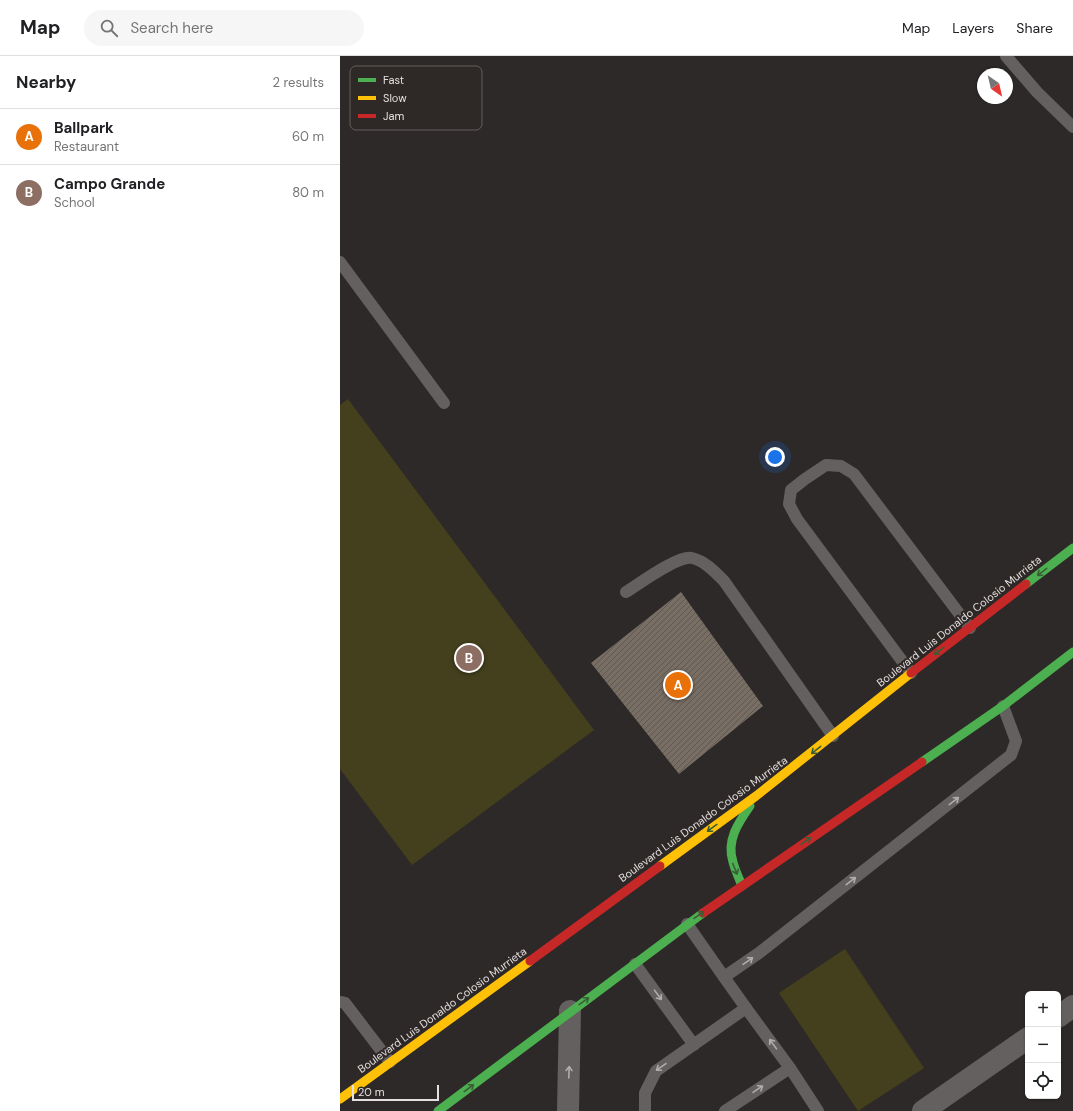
<!DOCTYPE html>
<html lang="en">
<head>
<meta charset="utf-8">
<style>
  body { margin:0; font-family:"DM Sans",sans-serif; background:#f6f6f6; color:#202124 }
  .controls { position:absolute; right:12px; bottom:12px; display:grid; overflow:hidden; border-radius:6px; box-shadow:0 1px 3px #0004 }
  .controls button { width:36px; height:36px; display:grid; place-items:center; padding:0; border:0; border-bottom:1px solid #e0e0e0; background:#fff; color:#202124; font:20px sans-serif }
  .compass { position:absolute; left:637px; top:12px; width:36px; height:36px; border-radius:50%; background:#fff; box-shadow:0 1px 3px #0004; rotate:146deg }
  .scale { position:absolute; left:12px; bottom:10px; width:87px; box-sizing:border-box; padding-left:4px; border:2px solid #e4e0df; border-top:0; font-size:11px; line-height:14px; white-space:nowrap; color:#e4e0df; -webkit-text-stroke:3px #2e2827; paint-order:stroke }
  .you { position:absolute; left:435px; top:401px; width:14px; height:14px; margin:-10px; border:3px solid #fff; border-radius:50%; background:#1a73e8; box-shadow:0 0 0 6px #1a73e833 }
  .badge { display:grid; place-items:center; width:26px; height:26px; border-radius:50%; background:#5b5a5b; color:#fff; font-size:13px; font-weight:700 }
  .pin { position:absolute; translate:-50% -50%; border:2px solid #fff; box-shadow:0 1px 4px #0006 }
  .list { margin:0; padding:0; list-style:none }
  h2 { display:flex; justify-content:space-between; align-items:center; height:52px; margin:0; padding:0 16px; font-size:17px }
  h2 small { font-size:13px; font-weight:400; color:#757577 }
  .list li { display:grid; grid-template-columns:26px 1fr auto; gap:12px; align-items:center; box-sizing:border-box; height:56px; padding:0 16px; border-top:1px solid #e0e0e0 }
  .list b { display:block; font-size:15px; white-space:nowrap }
  .list p { margin:0; font-size:13px; white-space:nowrap; color:#757577 }
  .list em { font-size:13px; font-style:normal; color:#757577 }
  .icon { flex:none; width:22px; height:22px; fill:none; stroke:currentColor; stroke-width:2; stroke-linecap:round; stroke-linejoin:round }
  .map { position:relative; flex:none; width:733px; height:1055px; overflow:hidden }
  header { display:flex; align-items:center; gap:24px; box-sizing:border-box; height:56px; padding:0 20px; background:#fff; border-bottom:1px solid #e0e0e0 }
  header strong { font-size:19px }
  nav { display:flex; gap:22px; margin-inline-start:auto; font-size:14px }
  .search { width:280px; height:36px; background:#f6f6f6; display:flex; align-items:center; gap:10px; box-sizing:border-box; padding:0 14px; border-radius:22px; color:#757577; font-size:15px }
  main { display:flex }
  aside { flex:1; background:#fff }
  .map>svg:first-child { display:block }
  .green { fill:#443f1d }
  .building { fill:url(#building-hatch) }
  .lines { fill:none; stroke-linecap:round; stroke-linejoin:round }
  .lane { stroke:#63605f; stroke-width:12 }
  .street { stroke:#63605f; stroke-width:22 }
  .fast { stroke:#4caf50; stroke-width:9 }
  .slow { stroke:#ffc107; stroke-width:9 }
  .jam { stroke:#c62828; stroke-width:9 }
  .oneway { stroke:#3a5e37 }
  .oneway2 { stroke:#b0adac }
  .labels { text-anchor:middle; dominant-baseline:central; stroke-width:4; stroke-linejoin:round; paint-order:stroke }
  .street-label { font-size:11px; fill:#e4e0df; stroke:#2e2827 }
  .key { fill:#2e2827; stroke:#655f5e; stroke-width:1 }
  .key-label { font-size:11px; fill:#e4e0df }
</style>
</head>
<body>
<header>
<strong>Map</strong>
<div class="search"><svg class="icon" aria-label="search" viewBox="0 0 24 24"><circle cx="10" cy="10" r="6"/><path d="M15 15l6 6"/></svg>Search here</div>
<nav><a>Map</a><a>Layers</a><a>Share</a></nav>
</header>
<main>
<aside>
<h2>Nearby<small>2 results</small></h2>
<ul class="list">
<li><span class="badge" style="background:#e8710a">A</span><div><b>Ballpark</b><p>Restaurant</p></div><em>60 m</em></li>
<li><span class="badge" style="background:#8d6e63">B</span><div><b>Campo Grande</b><p>School</p></div><em>80 m</em></li>
</ul>
</aside>
<div class="map">
<svg width="733" height="1055" viewBox="0 0 733 1055">
  <defs>
    <pattern id="building-hatch" width="6" height="6" patternUnits="userSpaceOnUse"><rect width="6" height="6" fill="#786e64"/><path d="M-1 1l2-2M0 6l6-6M5 7l2-2" fill="none" stroke="#5e5854"/></pattern>
  </defs>
  <rect width="100%" height="100%" fill="#2d2928"/>
  <g class="green">
    <path d="M 8,343 L 254,674 L 72,809 L 0,713 L 0,349 Z"/>
    <path d="M 505,893 L 584,1012 L 518,1055 L 439,937 Z"/>
  </g>
  <path class="building" d="M 341,536 L 423,650 L 339,718 L 251,607 Z"/>
  <g class="lines">
    <g class="lane">
      <path d="M 666,0 L 697,36 L 733,71"/>
      <path d="M 0,206 L 104,347"/>
      <path d="M 286,536 C 299,528 338,499 352,502 C 365,505 375,516 384,525 L 493,680"/>
      <path d="M 571,617 L 457,463 L 449,448 L 451,434 L 465,423 L 486,409 L 501,410 L 514,418 L 630,572"/>
      <path d="M 347,868 L 384,921"/>
      <path d="M 295,908 L 354,989"/>
      <path d="M 0,946 L 5,947 L 50,1006"/>
      <path d="M 406,952 L 384,921 L 419,897 L 671,699 L 676,685 L 663,650"/>
      <path d="M 305,1055 L 305,1037 L 316,1015 L 406,952 L 450,1012 L 478,1055"/>
      <path d="M 385,1055 L 450,1012"/>
    </g>
    <g class="street">
      <path d="M 718,961 L 733,950"/>
      <path d="M 228,1055 L 230,955"/>
      <path d="M 583,1055 L 688,982"/>
    </g>
    <g class="fast">
      <path d="M 686,528 L 733,492"/>
      <path d="M 582,706 L 663,650 L 733,596"/>
      <path d="M 402,830 C 399,822 395,814 393,806 C 386,785 398,767 410,750"/>
      <path d="M 98,1055 L 363,857"/>
    </g>
    <g class="slow">
      <path d="M 320,810 L 416,740 L 571,617"/>
      <path d="M 0,1043 L 190,905"/>
    </g>
    <g class="jam">
      <path d="M 571,617 L 686,528"/>
      <path d="M 363,857 L 582,706"/>
      <path d="M 190,905 L 320,810"/>
    </g>
  </g>
  <defs><path id="oneway-shaft" d="M-6 0H5M1.5-3L5.5 0L1.5 3" fill="none" stroke-width="1.6" stroke-linecap="round" stroke-linejoin="round"/></defs>
  <g class="oneway">
    <use href="#oneway-shaft" transform="translate(702 516) rotate(142)"/>
    <use href="#oneway-shaft" transform="translate(599 595) rotate(143)"/>
    <use href="#oneway-shaft" transform="translate(476 694) rotate(142)"/>
    <use href="#oneway-shaft" transform="translate(372 772) rotate(144)"/>
    <use href="#oneway-shaft" transform="translate(466 785) rotate(-35)"/>
    <use href="#oneway-shaft" transform="translate(395 813) rotate(68)"/>
    <use href="#oneway-shaft" transform="translate(359 859) rotate(-35)"/>
    <use href="#oneway-shaft" transform="translate(244 945) rotate(-36)"/>
    <use href="#oneway-shaft" transform="translate(129 1032) rotate(-37)"/>
  </g>
  <g class="oneway2">
    <use href="#oneway-shaft" transform="translate(614 745) rotate(-38)"/>
    <use href="#oneway-shaft" transform="translate(511 825) rotate(-38)"/>
    <use href="#oneway-shaft" transform="translate(408 905) rotate(-35)"/>
    <use href="#oneway-shaft" transform="translate(318 939) rotate(54)"/>
    <use href="#oneway-shaft" transform="translate(433 988) rotate(-126)"/>
    <use href="#oneway-shaft" transform="translate(321 1011) rotate(145)"/>
    <use href="#oneway-shaft" transform="translate(229 1016) rotate(-88)"/>
    <use href="#oneway-shaft" transform="translate(418 1033) rotate(-34)"/>
  </g>
  <g class="labels">
    <g class="street-label">
      <text transform="translate(619 565) rotate(-38)">Boulevard Luis Donaldo Colosio Murrieta</text>
      <text transform="translate(363 763) rotate(-36)">Boulevard Luis Donaldo Colosio Murrieta</text>
      <text transform="translate(102 954) rotate(-36)">Boulevard Luis Donaldo Colosio Murrieta</text>
    </g>
  </g>
  <rect x="10" y="10" width="132" height="64" rx="6" class="key"/>
  <rect x="18" y="22" width="18" height="4" fill="#4caf50"/>
  <rect x="18" y="40" width="18" height="4" fill="#ffc107"/>
  <rect x="18" y="58" width="18" height="4" fill="#c62828"/>
  <g class="key-label">
    <text x="43" y="28">Fast</text>
    <text x="43" y="46">Slow</text>
    <text x="43" y="64">Jam</text>
  </g>
</svg>
<div class="controls">
<button>+</button>
<button>−</button>
<button><svg class="icon" aria-label="locate" viewBox="0 0 24 24"><circle cx="12" cy="12" r="6"/><path d="M12 2v4M12 18v4M2 12h4M18 12h4"/></svg></button>
</div>
<svg class="compass" viewBox="-18 -18 36 36"><path d="M0-13l5 13h-10z" fill="#e53935"/><path d="M0 13l5-13h-10z" fill="#757577"/></svg>
<div class="scale">20 m</div>
<div class="you"></div>
<div class="pin badge" style="left:338px;top:629px;background:#e8710a">A</div>
<div class="pin badge" style="left:129px;top:602px;background:#8d6e63">B</div>
</div>
</main>
</body>
</html>
